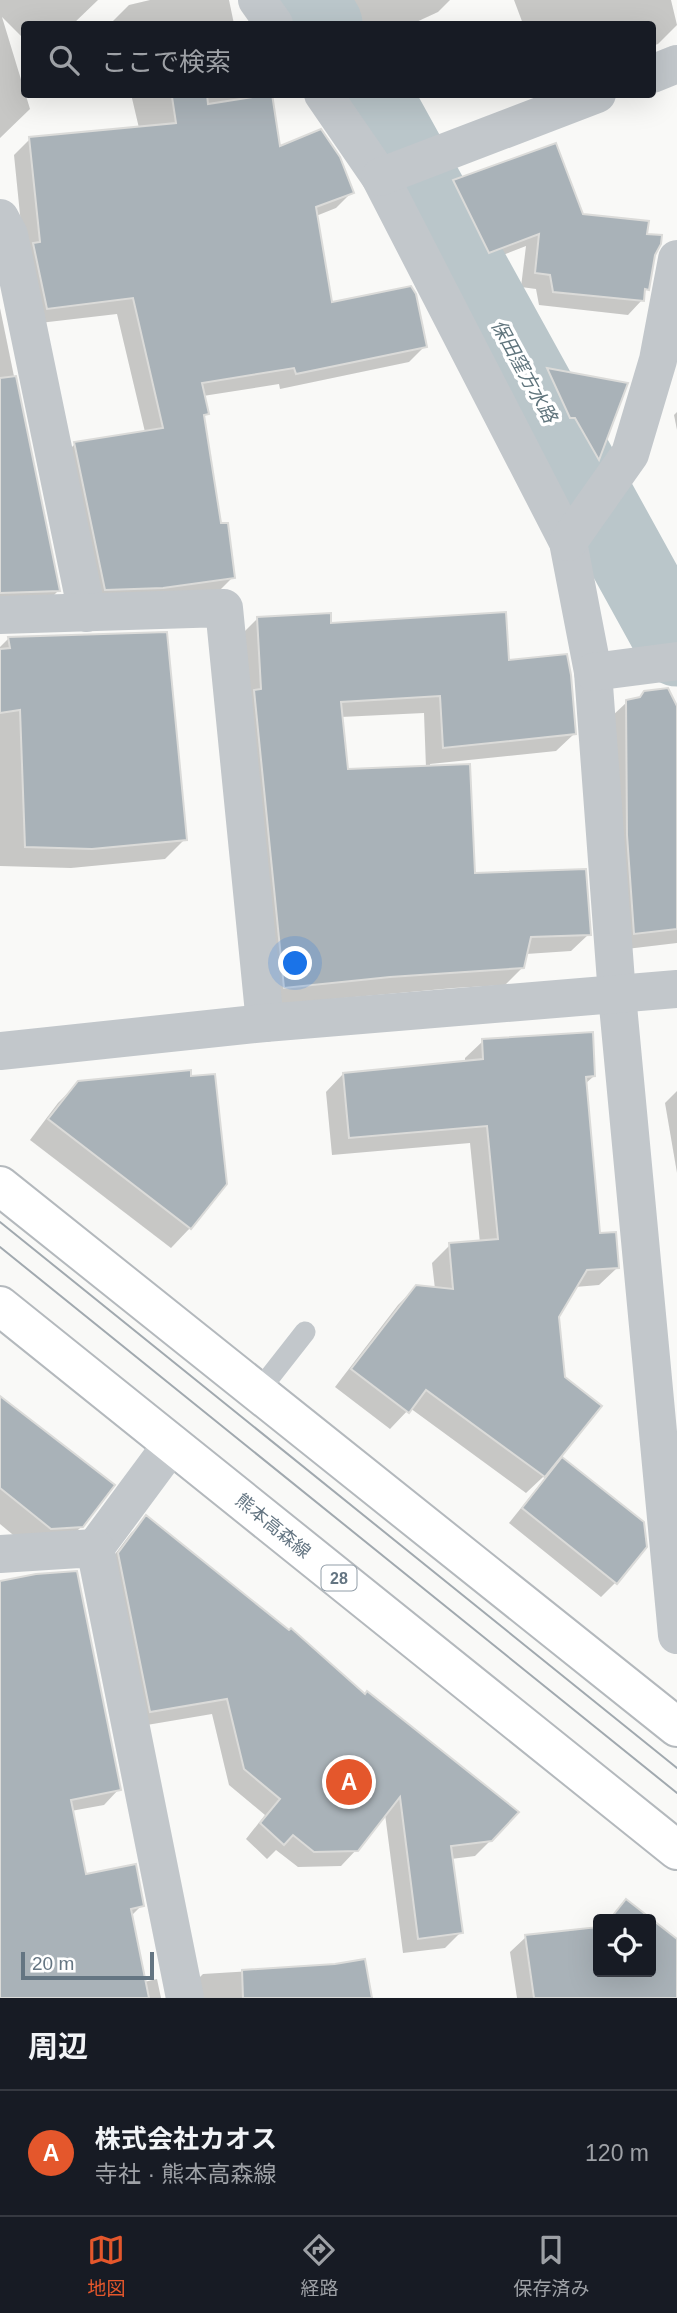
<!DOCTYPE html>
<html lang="ja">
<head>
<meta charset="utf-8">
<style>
  body { margin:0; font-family:Arial,"Noto Sans JP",sans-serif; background:#242831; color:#f1f3f6 }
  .controls { position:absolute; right:21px; bottom:21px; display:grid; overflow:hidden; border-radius:7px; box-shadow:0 7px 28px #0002 }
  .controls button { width:63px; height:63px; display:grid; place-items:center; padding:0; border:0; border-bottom:2px solid #363941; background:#171b24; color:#f1f3f6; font:35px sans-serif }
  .scale { position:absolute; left:21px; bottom:18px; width:133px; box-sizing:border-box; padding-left:7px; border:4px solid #647582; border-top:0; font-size:19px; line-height:24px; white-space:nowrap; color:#647582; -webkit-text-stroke:5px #fff; paint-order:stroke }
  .you { position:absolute; left:296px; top:964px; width:24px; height:24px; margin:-18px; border:5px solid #fff; border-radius:50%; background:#1a73e8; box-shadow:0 0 0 10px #1a73e833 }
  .badge { display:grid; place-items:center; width:46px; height:46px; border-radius:50%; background:#e4572c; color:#fff; font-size:23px; font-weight:700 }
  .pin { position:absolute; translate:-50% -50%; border:4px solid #fff; box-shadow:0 2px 7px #0006 }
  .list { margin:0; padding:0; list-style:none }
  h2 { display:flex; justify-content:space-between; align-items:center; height:91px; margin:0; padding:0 28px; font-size:30px }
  h2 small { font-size:23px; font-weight:400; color:#9ea1a6 }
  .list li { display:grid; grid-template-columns:46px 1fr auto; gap:21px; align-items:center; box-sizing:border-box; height:126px; padding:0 28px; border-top:2px solid #363941 }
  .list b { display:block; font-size:26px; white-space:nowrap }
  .list p { margin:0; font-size:23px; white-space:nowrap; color:#9ea1a6 }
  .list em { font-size:23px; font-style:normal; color:#9ea1a6 }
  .icon { flex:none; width:38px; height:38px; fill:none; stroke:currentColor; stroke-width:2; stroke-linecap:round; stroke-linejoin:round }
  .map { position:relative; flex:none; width:677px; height:1998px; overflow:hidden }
  .search { position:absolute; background:#171b24; box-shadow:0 7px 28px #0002; left:21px; right:21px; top:21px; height:77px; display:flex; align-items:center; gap:18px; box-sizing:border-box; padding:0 24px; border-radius:7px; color:#9ea1a6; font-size:26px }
  .sheet { height:217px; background:#171b24 }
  nav { display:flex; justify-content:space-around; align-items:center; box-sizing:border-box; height:98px; border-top:2px solid #363941; background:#171b24; font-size:19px; color:#9ea1a6 }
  nav a { display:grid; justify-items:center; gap:4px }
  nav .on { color:#e4572c }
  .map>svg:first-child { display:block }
  .shadow { fill:#0003; fill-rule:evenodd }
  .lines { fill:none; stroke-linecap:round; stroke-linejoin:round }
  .river { stroke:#bac6ca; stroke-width:79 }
  .building { fill:#a9b2b8; stroke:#dbdbd9; stroke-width:2 }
  .primary-casing { stroke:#b4b9bd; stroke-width:42 }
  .service { stroke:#c2c7cb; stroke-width:21 }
  .minor { stroke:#c2c7cb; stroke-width:38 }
  .tertiary { stroke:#c2c7cb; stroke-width:38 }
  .primary { stroke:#fff; stroke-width:38 }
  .tram { stroke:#a1a9af; stroke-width:2 }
  .labels { text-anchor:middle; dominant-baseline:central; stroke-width:7; stroke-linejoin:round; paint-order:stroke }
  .shield { fill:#fff; stroke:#929ea8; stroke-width:2 }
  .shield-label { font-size:16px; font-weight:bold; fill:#647582 }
  .street-label { font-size:18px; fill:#647582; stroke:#fff }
  .water-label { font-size:19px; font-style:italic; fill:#5f747c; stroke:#fff }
</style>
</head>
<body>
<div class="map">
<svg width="677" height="1998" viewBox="0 0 677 1998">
  <rect width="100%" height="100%" fill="#f9f9f7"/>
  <g class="shadow">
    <path d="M 0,0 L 98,0 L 73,24 L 24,24 L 24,39 L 2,17 L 30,109 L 0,138 Z"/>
    <path d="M 150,0 L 229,0 L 234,24 L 114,24 L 113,21 L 129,5 Z"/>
    <path d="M 313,0 L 450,0 L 438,12 L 412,24 L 326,24 Z"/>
    <path d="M 514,0 L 671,0 L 677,25 L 658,44 L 652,46 L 652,24 L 523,24 Z"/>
    <path d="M 131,94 L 270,94 L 279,148 L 352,192 L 336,208 L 316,216 L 330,304 L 425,346 L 409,362 L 280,389 L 279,384 L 203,396 L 207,414 L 202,418 L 220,525 L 233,577 L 217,593 L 89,605 L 59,460 L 75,444 L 145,432 L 117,314 L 31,324 L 14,155 L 30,139 L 139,128 Z"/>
    <path d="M 454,182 L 582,216 L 645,235 L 654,254 L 647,289 L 643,293 L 642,300 L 628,315 L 539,305 L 536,289 L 521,287 L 526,246 L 475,266 L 440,196 Z"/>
    <path d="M 0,308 L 58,591 L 43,606 L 0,607 Z"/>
    <path d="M 547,370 L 626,384 L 598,459 L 584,472 L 560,431 L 556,431 L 534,384 Z"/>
    <path d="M 677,412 L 677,430 L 674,415 Z"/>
    <path d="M 257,619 L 330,625 L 507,662 L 574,734 L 556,751 L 430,764 L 430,767 L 474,875 L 589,934 L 571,951 L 526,954 L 522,968 L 505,985 L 454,988 L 267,1005 L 240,636 ZM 424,713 L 426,768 L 346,771 L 341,717 Z"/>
    <path d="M 9,638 L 185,839 L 165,859 L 71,868 L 0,866 L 0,647 Z"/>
    <path d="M 644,692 L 677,710 L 677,943 L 618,950 L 610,718 L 627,702 L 637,700 Z"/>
    <path d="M 483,1041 L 594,1076 L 585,1084 L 599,1234 L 617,1268 L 599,1285 L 575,1287 L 558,1316 L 548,1470 L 550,1472 L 563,1459 L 616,1582 L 601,1597 L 509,1523 L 545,1478 L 543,1477 L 526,1493 L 410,1408 L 390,1429 L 335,1387 L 398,1305 L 416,1287 L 435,1289 L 432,1263 L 450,1245 L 480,1243 L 470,1143 L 332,1155 L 326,1092 L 343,1074 L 465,1063 L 465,1058 Z"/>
    <path d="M 78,1083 L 190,1228 L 171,1248 L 30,1140 L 58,1103 Z"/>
    <path d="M 677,1091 L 677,1173 L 665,1103 Z"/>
    <path d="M 0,1397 L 82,1526 L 61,1547 L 30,1549 L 0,1524 Z"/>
    <path d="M 147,1518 L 491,1840 L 475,1856 L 451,1859 L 461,1932 L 445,1948 L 403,1953 L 385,1814 L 357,1849 L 341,1866 L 298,1867 L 276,1850 L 267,1859 L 246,1839 L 265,1815 L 229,1785 L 212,1714 L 135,1727 L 103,1570 L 131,1533 Z"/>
    <path d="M 0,1583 L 119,1789 L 104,1805 L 71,1811 L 85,1876 L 142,1905 L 131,1916 L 144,1982 L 157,1979 L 161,1998 L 0,1998 Z"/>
    <path d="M 651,1921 L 677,1941 L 677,1998 L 517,1998 L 510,1952 L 526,1937 L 598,1929 L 598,1972 L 651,1972 Z"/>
    <path d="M 335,1966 L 370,1998 L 189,1998 L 187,1990 L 203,1974 Z"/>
  </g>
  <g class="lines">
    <g class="river">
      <path d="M 306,0 L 323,24"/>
      <path d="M 372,94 L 677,647"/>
    </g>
  </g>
  <g class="building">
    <path d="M 190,94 L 207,94 L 208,104 L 272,94 L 280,146 L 321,129 L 340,157 L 354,193 L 316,207 L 332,302 L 411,286 L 416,294 L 427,347 L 296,374 L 294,368 L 202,383 L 209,414 L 204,415 L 221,523 L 228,523 L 235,578 L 163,588 L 105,590 L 74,442 L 163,428 L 133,298 L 47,309 L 33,243 L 40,242 L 29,137 L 176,123 L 172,97 Z"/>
    <path d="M 556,143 L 583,214 L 649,221 L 647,234 L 662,235 L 661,244 L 655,255 L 649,290 L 645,289 L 644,301 L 553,292 L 550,275 L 535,273 L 539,234 L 489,253 L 453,180 Z"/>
    <path d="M 547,368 L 628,383 L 599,460 L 575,418 L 570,418 Z"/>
    <path d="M 16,376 L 60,591 L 0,593 L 0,378 Z"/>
    <path d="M 506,612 L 509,660 L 567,654 L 571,675 L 576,734 L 443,748 L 440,696 L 341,702 L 348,769 L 470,764 L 475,873 L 586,869 L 591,935 L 531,937 L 524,968 L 390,977 L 284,988 L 254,690 L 261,689 L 257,617 L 331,613 L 331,623 Z"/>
    <path d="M 167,632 L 187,840 L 92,849 L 25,847 L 20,710 L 0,713 L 0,649 L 10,648 L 8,637 Z"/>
    <path d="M 668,688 L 677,706 L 677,929 L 634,934 L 627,835 L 626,700 L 640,697 L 644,691 Z"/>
    <path d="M 593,1032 L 595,1076 L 586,1077 L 600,1233 L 616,1232 L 619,1268 L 587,1270 L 559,1317 L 565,1377 L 602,1406 L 545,1477 L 426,1390 L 409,1413 L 351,1369 L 416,1285 L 453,1289 L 449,1243 L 498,1239 L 487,1126 L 349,1138 L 343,1073 L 483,1059 L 482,1039 Z"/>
    <path d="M 191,1070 L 191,1076 L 215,1074 L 227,1184 L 191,1229 L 48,1119 L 78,1081 Z"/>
    <path d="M 0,1396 L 115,1485 L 83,1527 L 51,1529 L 0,1488 Z"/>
    <path d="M 562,1457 L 644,1522 L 647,1547 L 617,1584 L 522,1508 Z"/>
    <path d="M 146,1515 L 289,1630 L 291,1628 L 365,1694 L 367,1691 L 519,1812 L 492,1841 L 451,1846 L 463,1933 L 418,1939 L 400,1797 L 358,1851 L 314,1852 L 293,1835 L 284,1845 L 260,1823 L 280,1799 L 244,1769 L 227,1699 L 150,1712 L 118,1553 Z"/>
    <path d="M 77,1571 L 121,1790 L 71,1800 L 86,1874 L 136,1864 L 144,1906 L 131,1909 L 149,1998 L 0,1998 L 0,1581 L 36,1574 Z"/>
    <path d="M 626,1899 L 677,1939 L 677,1998 L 534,1998 L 525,1935 L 598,1927 L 598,1972 L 651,1972 L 651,1919 L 610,1919 Z"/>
    <path d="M 365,1959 L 372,1998 L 243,1998 L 242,1970 L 335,1964 Z"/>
  </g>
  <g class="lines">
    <defs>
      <g id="primary">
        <path d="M 0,1186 L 677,1727"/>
        <path d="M 0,1306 L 677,1850"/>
      </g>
    </defs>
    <use href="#primary" class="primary-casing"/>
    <path class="service" d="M 258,1392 L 305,1332"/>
    <g class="minor">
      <path d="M 257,0 L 274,24"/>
      <path d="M 652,74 L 677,64"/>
      <path d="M 323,94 L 380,177 L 568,542 L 593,672 L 617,995 L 677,1635"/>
      <path d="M 380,177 L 597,94"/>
      <path d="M 0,218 L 9,235 L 87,613"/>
      <path d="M 568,542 L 630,454 L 658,360 L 677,259"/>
      <path d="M 0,615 L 224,608 L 265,1023"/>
      <path d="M 593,672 L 677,661"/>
      <path d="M 95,1548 L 172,1444"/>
      <path d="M 0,1554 L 95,1548 L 185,1998"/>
    </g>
    <path class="tertiary" d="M 0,1051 L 265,1023 L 677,989"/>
    <use href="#primary" class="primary"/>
    <g class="tram">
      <path d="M 0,1222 L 677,1768"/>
      <path d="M 0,1247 L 677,1793"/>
    </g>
  </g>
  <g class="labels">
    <rect class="shield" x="321.5" y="1565.5" width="35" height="25" rx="5"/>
    <g class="shield-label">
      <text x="339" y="1578">28</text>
    </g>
    <g class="street-label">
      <text transform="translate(273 1526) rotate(39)">熊本高森線</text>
    </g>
    <g class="water-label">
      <text transform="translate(524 371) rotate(61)">保田窪方水路</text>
    </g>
  </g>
</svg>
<div class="controls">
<button><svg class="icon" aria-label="locate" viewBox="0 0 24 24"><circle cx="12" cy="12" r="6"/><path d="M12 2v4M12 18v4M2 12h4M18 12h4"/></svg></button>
</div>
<div class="scale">20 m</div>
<div class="you"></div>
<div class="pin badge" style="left:349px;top:1782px">A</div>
<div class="search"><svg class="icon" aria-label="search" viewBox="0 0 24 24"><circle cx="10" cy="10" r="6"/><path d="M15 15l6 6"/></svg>ここで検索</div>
</div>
<section class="sheet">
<h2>周辺<small></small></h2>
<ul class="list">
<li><span class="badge">A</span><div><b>株式会社カオス</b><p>寺社 · 熊本高森線</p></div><em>120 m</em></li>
</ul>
</section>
<nav>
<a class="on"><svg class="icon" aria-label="map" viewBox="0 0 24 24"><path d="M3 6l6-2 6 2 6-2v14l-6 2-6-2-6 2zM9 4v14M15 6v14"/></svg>地図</a>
<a><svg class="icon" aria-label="directions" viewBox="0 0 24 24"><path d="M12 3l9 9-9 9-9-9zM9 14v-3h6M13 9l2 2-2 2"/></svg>経路</a>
<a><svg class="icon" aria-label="saved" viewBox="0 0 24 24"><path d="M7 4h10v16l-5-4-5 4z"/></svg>保存済み</a>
</nav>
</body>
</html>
